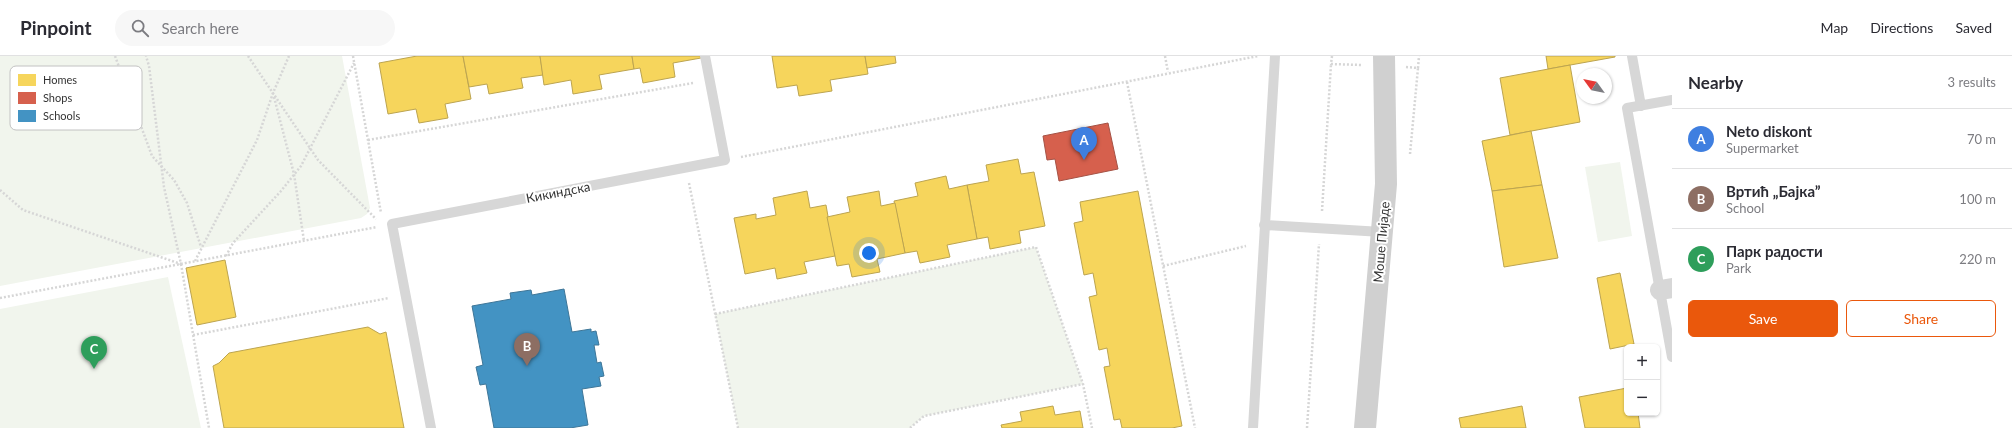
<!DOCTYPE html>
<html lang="en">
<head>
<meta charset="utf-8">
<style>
  body { margin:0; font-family:Lato,sans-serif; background:#f7f7f7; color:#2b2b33 }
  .controls { position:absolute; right:12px; bottom:12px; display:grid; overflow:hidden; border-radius:6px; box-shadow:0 1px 3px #0004 }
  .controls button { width:36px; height:36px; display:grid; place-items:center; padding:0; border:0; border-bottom:1px solid #e1e1e2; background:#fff; color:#2b2b33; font:20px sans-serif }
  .compass { position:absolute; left:1576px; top:12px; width:36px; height:36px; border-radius:50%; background:#fff; box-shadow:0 1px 3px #0004; rotate:303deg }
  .you { position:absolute; left:869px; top:197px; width:14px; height:14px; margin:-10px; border:3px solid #fff; border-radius:50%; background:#1a73e8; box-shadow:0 0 0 6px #1a73e833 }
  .badge { display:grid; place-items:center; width:26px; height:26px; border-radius:50%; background:#ea580c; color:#fff; font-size:13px; font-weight:700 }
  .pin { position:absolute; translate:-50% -33px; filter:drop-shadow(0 1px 2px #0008) }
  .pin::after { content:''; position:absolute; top:21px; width:14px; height:12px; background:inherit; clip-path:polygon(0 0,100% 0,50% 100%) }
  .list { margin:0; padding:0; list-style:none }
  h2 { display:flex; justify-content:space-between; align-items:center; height:52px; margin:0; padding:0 16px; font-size:17px }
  h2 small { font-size:13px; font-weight:400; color:#7c7c81 }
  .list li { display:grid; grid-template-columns:26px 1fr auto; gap:12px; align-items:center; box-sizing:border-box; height:60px; padding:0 16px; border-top:1px solid #e1e1e2 }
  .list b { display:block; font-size:15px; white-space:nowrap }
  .list p { margin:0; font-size:13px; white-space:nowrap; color:#7c7c81 }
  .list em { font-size:13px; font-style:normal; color:#7c7c81 }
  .actions { display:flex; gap:8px; padding:12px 16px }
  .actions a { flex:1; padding:9px 0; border:1px solid #ea580c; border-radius:6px; text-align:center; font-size:14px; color:#ea580c }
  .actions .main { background:#ea580c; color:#fff }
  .icon { flex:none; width:22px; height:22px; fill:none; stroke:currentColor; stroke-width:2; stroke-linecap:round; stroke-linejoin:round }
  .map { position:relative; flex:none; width:1672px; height:372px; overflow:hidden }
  header { display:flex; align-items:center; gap:24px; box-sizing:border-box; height:56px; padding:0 20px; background:#fff; border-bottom:1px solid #e1e1e2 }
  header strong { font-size:19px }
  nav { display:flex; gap:22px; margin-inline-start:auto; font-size:14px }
  .search { width:280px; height:36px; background:#f7f7f7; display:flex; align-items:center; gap:10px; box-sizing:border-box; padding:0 14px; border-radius:22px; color:#7c7c81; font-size:15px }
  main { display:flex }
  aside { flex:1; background:#fff }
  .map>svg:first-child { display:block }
  .green { fill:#f1f5ed }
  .homes { fill:#f6d55c; stroke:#bca450 }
  .shops { fill:#d6604d; stroke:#a55245 }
  .schools { fill:#4393c3; stroke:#3e7698 }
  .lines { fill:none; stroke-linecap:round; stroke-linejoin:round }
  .path { stroke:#d6d6d6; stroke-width:2.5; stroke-dasharray:2 2; stroke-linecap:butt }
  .service { stroke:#d7d7d7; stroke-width:10 }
  .minor { stroke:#d7d7d7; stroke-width:20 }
  .secondary { stroke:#d0d0d0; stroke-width:22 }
  .labels { text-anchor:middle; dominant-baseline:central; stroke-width:4; stroke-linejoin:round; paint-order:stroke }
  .street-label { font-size:13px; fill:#333; stroke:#fff }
  .key { fill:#fff; stroke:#c2c2c2; stroke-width:1 }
  .key-label { font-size:11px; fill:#333 }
</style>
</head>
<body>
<header>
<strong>Pinpoint</strong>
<div class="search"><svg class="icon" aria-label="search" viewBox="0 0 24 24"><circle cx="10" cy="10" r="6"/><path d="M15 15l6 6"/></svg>Search here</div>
<nav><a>Map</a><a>Directions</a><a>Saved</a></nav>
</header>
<main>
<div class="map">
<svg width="1672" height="372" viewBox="0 0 1672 372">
  <rect width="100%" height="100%" fill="#fff"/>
  <g class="green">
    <path d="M 0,0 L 342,0 L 370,152 L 367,158 L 361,162 L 0,230 Z"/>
    <path d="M 1620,106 L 1632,180 L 1598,186 L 1585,111 Z"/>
    <path d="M 1036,191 L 1083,328 L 924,360 L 910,372 L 738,372 L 715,258 Z"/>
    <path d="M 168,221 L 201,372 L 0,372 L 0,253 Z"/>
  </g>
  <g class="homes">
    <path d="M 417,0 L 463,0 L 471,43 L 445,48 L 448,62 L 419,67 L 416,53 L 388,58 L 379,7 Z"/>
    <path d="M 463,0 L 540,0 L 543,19 L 521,22 L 523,32 L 489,38 L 487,28 L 469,31 Z"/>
    <path d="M 540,0 L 632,0 L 634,13 L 599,19 L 602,33 L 573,38 L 571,24 L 544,29 Z"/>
    <path d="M 632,0 L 701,0 L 701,2 L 673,7 L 675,21 L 643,27 L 640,12 L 634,13 Z"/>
    <path d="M 772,0 L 865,0 L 868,18 L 830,24 L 832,35 L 799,40 L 797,29 L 777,32 Z"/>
    <path d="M 865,0 L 895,0 L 896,7 L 867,12 Z"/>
    <path d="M 1546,0 L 1615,0 L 1615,1 L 1548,13 Z"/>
    <path d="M 1570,9 L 1580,66 L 1510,79 L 1500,22 Z"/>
    <path d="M 1531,75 L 1542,129 L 1492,135 L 1482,85 Z"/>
    <path d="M 1018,103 L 1021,118 L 1034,116 L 1045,170 L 1019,175 L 1021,187 L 990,193 L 988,181 L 977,183 L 967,129 L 989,125 L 986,109 Z"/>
    <path d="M 946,120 L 949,133 L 967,129 L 977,183 L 947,189 L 950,201 L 920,207 L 917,195 L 905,197 L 894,145 L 918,140 L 915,127 Z"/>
    <path d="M 1542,129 L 1558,202 L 1504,211 L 1492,135 Z"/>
    <path d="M 807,135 L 810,152 L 826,149 L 835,200 L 804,206 L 807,217 L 777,223 L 775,212 L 745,218 L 734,162 L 756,158 L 756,163 L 776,159 L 773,142 Z"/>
    <path d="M 879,135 L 881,150 L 895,147 L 905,197 L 877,203 L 880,216 L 852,221 L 849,208 L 837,210 L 827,161 L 850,156 L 847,141 Z"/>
    <path d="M 1138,135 L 1182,370 L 1172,372 L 1122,372 L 1120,363 L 1114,364 L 1104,311 L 1110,310 L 1107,292 L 1099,294 L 1089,241 L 1097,239 L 1093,217 L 1084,219 L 1074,167 L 1083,165 L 1080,146 Z"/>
    <path d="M 225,204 L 236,261 L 197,269 L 186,212 Z"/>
    <path d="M 1620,217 L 1634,288 L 1610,293 L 1597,222 Z"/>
    <path d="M 368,271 L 380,278 L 386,276 L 404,372 L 224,372 L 213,310 L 219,307 L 229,297 Z"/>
    <path d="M 1627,332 L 1627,357 L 1638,357 L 1640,372 L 1585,372 L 1579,341 Z"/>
    <path d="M 1053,350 L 1055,359 L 1080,355 L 1083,372 L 1002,372 L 1001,369 L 1022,365 L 1020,356 Z"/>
    <path d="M 1522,350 L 1526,372 L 1461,372 L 1459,362 Z"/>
  </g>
  <path class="shops" d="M 1108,67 L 1118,113 L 1059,125 L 1055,103 L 1047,104 L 1043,80 Z"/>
  <path class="schools" d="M 564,233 L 572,276 L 591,273 L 591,276 L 596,275 L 599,289 L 594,289 L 597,307 L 601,306 L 604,320 L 599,321 L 601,330 L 582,333 L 588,369 L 570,372 L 494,372 L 486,328 L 480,329 L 476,311 L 483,309 L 472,250 L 511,243 L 510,237 L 531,234 L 532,239 Z"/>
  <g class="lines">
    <g class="path">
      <path d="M 115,0 L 152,100 L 174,124 L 187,147 L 201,191"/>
      <path d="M 248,0 L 318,104 L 376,163"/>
      <path d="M 353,0 L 381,157"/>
      <path d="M 1165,0 L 1168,16"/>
      <path d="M 1332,0 L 1331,8 L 1361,9"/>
      <path d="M 1406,11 L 1418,12 L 1419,0"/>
      <path d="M 1127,26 L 1195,372"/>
      <path d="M 274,41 L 294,118 L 304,185"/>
      <path d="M 368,84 L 693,27"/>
      <path d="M 1410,98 L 1418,12"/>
      <path d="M 741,101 L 1258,0"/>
      <path d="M 689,127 L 738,372"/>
      <path d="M 0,134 L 23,154 L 181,208 L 164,131 L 149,10 L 146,0"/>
      <path d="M 1322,155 L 1331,8"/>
      <path d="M 226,200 L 233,187 L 281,135 L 301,110 L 354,7"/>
      <path d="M 195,205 L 257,84 L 273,37 L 289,0"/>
      <path d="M 181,208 L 209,372"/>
      <path d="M 1163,210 L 1246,190"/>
      <path d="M 0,242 L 377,171"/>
      <path d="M 715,258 L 1036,191 L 1083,328 L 1092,372"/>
      <path d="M 193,279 L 389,242"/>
      <path d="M 910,372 L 924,360 L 1083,328"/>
      <path d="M 1307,372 L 1319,188"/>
    </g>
    <g class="service">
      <path d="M 1632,0 L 1641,50"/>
      <path d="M 1672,44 L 1627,52 L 1672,301"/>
      <path d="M 1264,169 L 1382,176"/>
      <path d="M 431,372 L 392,168 L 725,104 L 705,0"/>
      <path d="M 1253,372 L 1275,0"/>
    </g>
    <path class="minor" d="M 1660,234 L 1672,232"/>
    <path class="secondary" d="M 1365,372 L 1386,128 L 1384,0"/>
  </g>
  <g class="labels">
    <g class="street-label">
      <text transform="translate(558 136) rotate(-11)">Кикиндска</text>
      <text transform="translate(1381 186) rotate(-85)">Моше Пијаде</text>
    </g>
  </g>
  <rect x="10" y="10" width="132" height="64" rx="6" class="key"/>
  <rect x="18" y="18" width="18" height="12" fill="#f6d55c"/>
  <rect x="18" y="36" width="18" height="12" fill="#d6604d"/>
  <rect x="18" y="54" width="18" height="12" fill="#4393c3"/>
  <g class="key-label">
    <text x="43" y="28">Homes</text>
    <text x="43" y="46">Shops</text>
    <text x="43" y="64">Schools</text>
  </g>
</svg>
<div class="controls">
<button>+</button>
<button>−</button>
</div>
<svg class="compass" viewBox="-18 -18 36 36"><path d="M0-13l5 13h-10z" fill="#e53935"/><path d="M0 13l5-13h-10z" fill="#7c7c81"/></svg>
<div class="you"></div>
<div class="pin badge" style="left:1084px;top:104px;background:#3f7fe0">A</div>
<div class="pin badge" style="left:527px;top:310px;background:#8d6e63">B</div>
<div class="pin badge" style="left:94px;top:313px;background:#2e9e5b">C</div>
</div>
<aside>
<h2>Nearby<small>3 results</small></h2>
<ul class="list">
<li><span class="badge" style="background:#3f7fe0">A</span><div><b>Neto diskont</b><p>Supermarket</p></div><em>70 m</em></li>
<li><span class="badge" style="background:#8d6e63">B</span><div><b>Вртић „Бајка”</b><p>School</p></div><em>100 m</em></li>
<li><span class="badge" style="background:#2e9e5b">C</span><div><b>Парк радости</b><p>Park</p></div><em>220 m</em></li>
</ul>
<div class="actions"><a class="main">Save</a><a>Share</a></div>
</aside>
</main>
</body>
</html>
